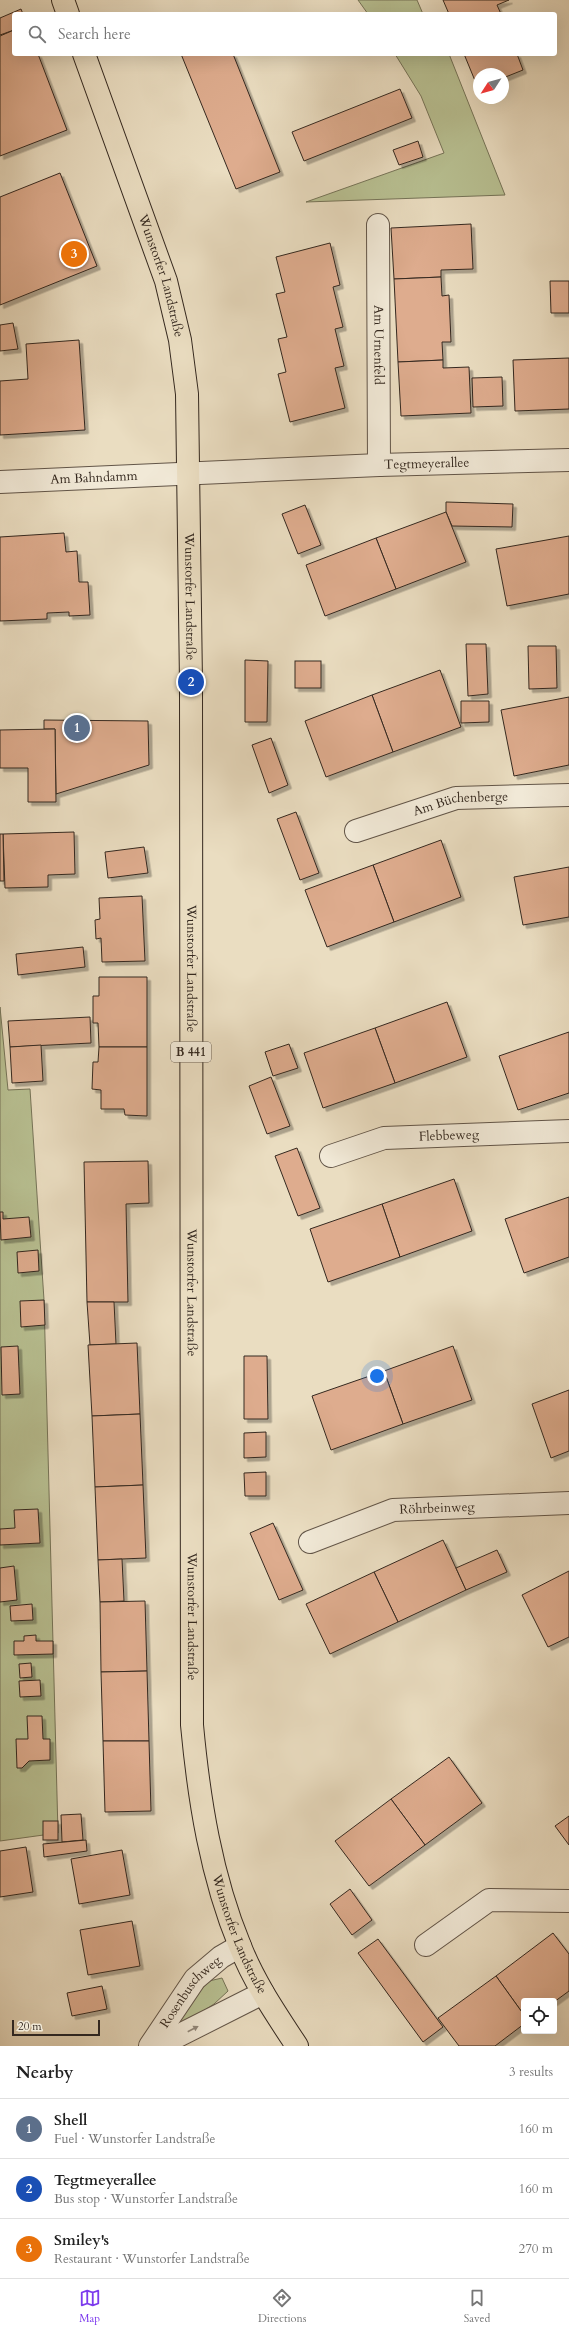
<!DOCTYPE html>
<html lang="en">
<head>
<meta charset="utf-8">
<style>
  body { margin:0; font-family:Cardo,serif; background:#f2f2f2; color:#222 }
  .controls { position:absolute; right:12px; bottom:12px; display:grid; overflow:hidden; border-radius:4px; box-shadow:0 4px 16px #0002 }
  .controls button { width:36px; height:36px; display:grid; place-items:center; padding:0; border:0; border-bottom:1px solid #e0e0e0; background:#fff; color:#222; font:20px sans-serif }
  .compass { position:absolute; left:473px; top:68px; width:36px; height:36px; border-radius:50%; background:#fff; box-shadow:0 4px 16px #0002; rotate:234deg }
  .scale { position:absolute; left:12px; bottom:10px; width:88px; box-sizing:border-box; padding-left:4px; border:2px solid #34281f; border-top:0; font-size:11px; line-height:14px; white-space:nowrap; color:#34281f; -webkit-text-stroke:3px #f1e9d7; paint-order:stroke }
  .you { position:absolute; left:377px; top:1376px; width:14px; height:14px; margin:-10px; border:3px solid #fff; border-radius:50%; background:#1a73e8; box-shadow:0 0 0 6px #1a73e833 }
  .badge { display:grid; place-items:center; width:26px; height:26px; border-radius:50%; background:#7c3aed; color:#fff; font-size:13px; font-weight:700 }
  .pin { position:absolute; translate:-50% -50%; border:2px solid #fff; box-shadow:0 1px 4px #0006 }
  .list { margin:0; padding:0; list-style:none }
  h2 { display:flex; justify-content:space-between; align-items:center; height:52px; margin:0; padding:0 16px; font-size:17px }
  h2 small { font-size:13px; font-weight:400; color:#767676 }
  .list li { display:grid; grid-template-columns:26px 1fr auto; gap:12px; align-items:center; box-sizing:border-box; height:60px; padding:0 16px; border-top:1px solid #e0e0e0 }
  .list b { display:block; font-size:15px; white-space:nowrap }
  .list p { margin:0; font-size:13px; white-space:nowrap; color:#767676 }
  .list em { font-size:13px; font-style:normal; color:#767676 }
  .icon { flex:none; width:22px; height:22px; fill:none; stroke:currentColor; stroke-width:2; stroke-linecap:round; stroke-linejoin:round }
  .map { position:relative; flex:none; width:569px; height:2046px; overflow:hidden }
  .search { position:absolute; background:#fff; box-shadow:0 4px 16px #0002; left:12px; right:12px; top:12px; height:44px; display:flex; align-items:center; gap:10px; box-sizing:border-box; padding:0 14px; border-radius:4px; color:#767676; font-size:15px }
  .sheet { height:232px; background:#fff }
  nav { display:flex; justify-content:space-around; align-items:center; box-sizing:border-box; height:56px; border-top:1px solid #e0e0e0; background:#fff; font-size:11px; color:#767676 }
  nav a { display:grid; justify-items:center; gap:2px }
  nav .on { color:#7c3aed }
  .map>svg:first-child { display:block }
  .green { fill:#b8c092; stroke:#767458 }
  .building { fill:#deac8e; stroke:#34281f; filter:url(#shadow) }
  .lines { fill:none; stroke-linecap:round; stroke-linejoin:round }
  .minor-casing { stroke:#625548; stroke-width:24 }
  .primary-casing { stroke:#34281f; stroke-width:24 }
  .minor { stroke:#f1e9d7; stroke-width:22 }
  .primary { stroke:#eaddc1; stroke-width:22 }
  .oneway { fill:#92887b }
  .labels { text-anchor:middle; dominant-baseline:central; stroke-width:3; stroke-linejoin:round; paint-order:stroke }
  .shield { fill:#f1e9d7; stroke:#6d6256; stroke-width:1 }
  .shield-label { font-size:12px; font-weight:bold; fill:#34281f }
  .street-label { font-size:13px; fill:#34281f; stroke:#f1e9d7 }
</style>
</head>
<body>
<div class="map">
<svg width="569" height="2046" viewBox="0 0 569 2046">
  <defs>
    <filter id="shadow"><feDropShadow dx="3.5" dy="3.5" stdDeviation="0" flood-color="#0004"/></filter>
  </defs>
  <rect width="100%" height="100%" fill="#eaddc1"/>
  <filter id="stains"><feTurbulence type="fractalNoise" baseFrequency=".005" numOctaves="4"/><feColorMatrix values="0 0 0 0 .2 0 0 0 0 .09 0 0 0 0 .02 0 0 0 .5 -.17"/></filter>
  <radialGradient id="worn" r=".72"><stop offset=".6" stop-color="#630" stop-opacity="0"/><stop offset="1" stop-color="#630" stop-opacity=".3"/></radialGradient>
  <g class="green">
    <path d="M 358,0 L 417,0 L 423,14 L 368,14 Z"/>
    <path d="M 395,54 L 449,54 L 505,195 L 306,202 L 444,153 L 421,96 Z"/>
    <path d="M 0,1007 L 8,1090 L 30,1089 L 44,1300 L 58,1833 L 0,1841 Z"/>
    <path d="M 222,1978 L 228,1991 L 214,2004 L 171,2032 L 198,1993 L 209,1981 Z"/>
  </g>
  <g class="building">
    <path d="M 443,0 L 509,0 L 497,5 L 501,14 L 449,14 Z"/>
    <path d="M 21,9 L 23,14 L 14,14 L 14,30 L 0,35 L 0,18 Z"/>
    <path d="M 14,30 L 14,54 L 38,54 L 67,130 L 0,156 L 0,36 Z"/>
    <path d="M 181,54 L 233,54 L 280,172 L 236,189 Z"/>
    <path d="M 464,54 L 517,54 L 523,70 L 503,78 L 503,74 L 479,74 L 478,88 Z"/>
    <path d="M 400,89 L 412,118 L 304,161 L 292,132 Z"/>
    <path d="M 418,141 L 423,157 L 399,165 L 393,150 Z"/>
    <path d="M 60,173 L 97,266 L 0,305 L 0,197 Z"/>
    <path d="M 471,224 L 473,269 L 441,270 L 441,277 L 394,279 L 391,228 Z"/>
    <path d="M 330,243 L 340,285 L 333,287 L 343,327 L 335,329 L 344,366 L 335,368 L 345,408 L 290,422 L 278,374 L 286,372 L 278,339 L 287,337 L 276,294 L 285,292 L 276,257 Z"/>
    <path d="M 441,277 L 442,296 L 449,295 L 451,342 L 442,342 L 443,360 L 398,362 L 394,279 Z"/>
    <path d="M 550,281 L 569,281 L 569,313 L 551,313 Z"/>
    <path d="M 13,323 L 18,349 L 0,351 L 0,325 Z"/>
    <path d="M 79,340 L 85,430 L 0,435 L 0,381 L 28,379 L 26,344 Z"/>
    <path d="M 569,358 L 569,409 L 515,411 L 513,360 Z"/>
    <path d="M 443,360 L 443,368 L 469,367 L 471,413 L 401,416 L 398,362 Z"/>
    <path d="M 502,377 L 503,406 L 473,407 L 472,378 Z"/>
    <path d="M 446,502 L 513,504 L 512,527 L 452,526 L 446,512 Z"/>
    <path d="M 305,505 L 321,545 L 298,554 L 282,514 Z"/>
    <path d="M 446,512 L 466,562 L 396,589 L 376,538 Z"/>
    <path d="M 64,533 L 66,552 L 77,551 L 79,582 L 88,582 L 90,615 L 69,616 L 69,612 L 47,613 L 47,619 L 0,621 L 0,537 Z"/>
    <path d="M 569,536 L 569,594 L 507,606 L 496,549 Z"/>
    <path d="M 376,538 L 396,589 L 325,616 L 306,565 Z"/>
    <path d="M 466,644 L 486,644 L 488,694 L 468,696 Z"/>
    <path d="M 528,646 L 556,646 L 557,688 L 529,689 Z"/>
    <path d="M 245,660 L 268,661 L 267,722 L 245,722 Z"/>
    <rect x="295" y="661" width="26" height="27"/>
    <path d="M 440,670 L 461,727 L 393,752 L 372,695 Z"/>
    <path d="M 372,695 L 393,752 L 326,777 L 305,721 Z"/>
    <path d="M 569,697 L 569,765 L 514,776 L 501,710 Z"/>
    <path d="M 461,701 L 489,701 L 489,722 L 461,723 Z"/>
    <path d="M 44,720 L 148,721 L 149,765 L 56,794 L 55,729 L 44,729 Z"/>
    <path d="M 55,729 L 56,802 L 28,802 L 28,768 L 0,768 L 0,730 Z"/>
    <path d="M 271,738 L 288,785 L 269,793 L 252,745 Z"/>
    <path d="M 296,812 L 319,873 L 300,880 L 277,819 Z"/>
    <path d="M 74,832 L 75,874 L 48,875 L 48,887 L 5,888 L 3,834 Z"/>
    <path d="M 0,834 L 3,834 L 4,881 L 0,881 Z"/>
    <path d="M 441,840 L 461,897 L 394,922 L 373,865 Z"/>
    <path d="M 144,847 L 148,873 L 108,878 L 105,852 Z"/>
    <path d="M 373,865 L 394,922 L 327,947 L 305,890 Z"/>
    <path d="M 569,867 L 569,917 L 523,925 L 514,877 Z"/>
    <path d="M 142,896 L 145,961 L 102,962 L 101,938 L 96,939 L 95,920 L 100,919 L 99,898 Z"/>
    <path d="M 83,947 L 85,967 L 18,975 L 16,954 Z"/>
    <path d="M 99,977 L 147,977 L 147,1047 L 99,1047 L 98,1023 L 93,1023 L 93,996 L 99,996 Z"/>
    <path d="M 447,1002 L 467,1057 L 395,1083 L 375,1028 Z"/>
    <path d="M 90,1017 L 91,1043 L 10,1047 L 8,1021 Z"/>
    <path d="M 375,1028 L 395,1083 L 323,1108 L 304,1053 Z"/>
    <path d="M 569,1032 L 569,1093 L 518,1110 L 499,1056 Z"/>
    <path d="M 289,1044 L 298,1068 L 273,1076 L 265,1052 Z"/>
    <path d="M 41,1045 L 43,1081 L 12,1083 L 10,1047 Z"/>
    <path d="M 99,1047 L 147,1047 L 147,1116 L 125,1115 L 124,1109 L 101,1109 L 101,1090 L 92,1089 L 93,1062 L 98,1062 Z"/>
    <path d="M 271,1077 L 290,1126 L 267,1134 L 249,1086 Z"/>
    <path d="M 297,1148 L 320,1208 L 298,1216 L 275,1156 Z"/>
    <path d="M 148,1161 L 149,1203 L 126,1204 L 128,1302 L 87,1302 L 84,1162 Z"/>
    <path d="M 454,1179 L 472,1231 L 400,1257 L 382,1204 Z"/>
    <path d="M 569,1197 L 569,1257 L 524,1273 L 505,1219 Z"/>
    <path d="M 382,1204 L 400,1257 L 328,1282 L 310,1229 Z"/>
    <path d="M 0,1212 L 3,1212 L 3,1219 L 29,1217 L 31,1237 L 1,1240 Z"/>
    <path d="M 38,1250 L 39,1271 L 18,1273 L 17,1252 Z"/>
    <path d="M 44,1300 L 45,1325 L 21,1327 L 20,1301 Z"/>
    <path d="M 87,1302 L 114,1302 L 116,1344 L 90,1345 Z"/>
    <path d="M 137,1343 L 140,1414 L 92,1416 L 88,1345 Z"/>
    <path d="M 18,1346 L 20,1394 L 2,1395 L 1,1347 Z"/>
    <path d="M 453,1346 L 472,1400 L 403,1424 L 384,1371 Z"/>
    <path d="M 244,1356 L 267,1356 L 268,1419 L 244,1419 Z"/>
    <path d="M 384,1371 L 403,1424 L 331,1450 L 312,1396 Z"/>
    <path d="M 569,1390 L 569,1451 L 551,1458 L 532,1404 Z"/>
    <path d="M 140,1414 L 143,1485 L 95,1487 L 92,1416 Z"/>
    <path d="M 266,1432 L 266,1457 L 244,1458 L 244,1433 Z"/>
    <path d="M 266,1472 L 266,1496 L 245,1496 L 244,1473 Z"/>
    <path d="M 143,1485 L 146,1558 L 98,1560 L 95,1487 Z"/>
    <path d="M 38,1509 L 40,1543 L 0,1545 L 0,1529 L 15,1528 L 14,1510 Z"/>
    <path d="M 273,1523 L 303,1590 L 279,1600 L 250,1533 Z"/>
    <path d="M 443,1540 L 466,1590 L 398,1622 L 374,1572 Z"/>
    <path d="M 497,1550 L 507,1572 L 466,1590 L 456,1568 Z"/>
    <path d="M 122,1559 L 124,1601 L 100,1602 L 98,1560 Z"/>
    <path d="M 14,1566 L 17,1600 L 0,1602 L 0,1568 Z"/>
    <path d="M 569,1571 L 569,1637 L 548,1647 L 522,1595 Z"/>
    <path d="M 374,1572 L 398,1622 L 330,1654 L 306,1604 Z"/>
    <path d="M 145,1601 L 147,1671 L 101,1672 L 100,1602 Z"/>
    <path d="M 32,1604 L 33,1620 L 11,1621 L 10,1606 Z"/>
    <path d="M 36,1635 L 36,1641 L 53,1641 L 53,1654 L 14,1655 L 14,1641 L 24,1641 L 24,1636 Z"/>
    <path d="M 31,1663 L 32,1677 L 20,1678 L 19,1664 Z"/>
    <path d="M 147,1671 L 149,1741 L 103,1741 L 101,1672 Z"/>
    <path d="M 40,1680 L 41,1696 L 20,1697 L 19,1681 Z"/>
    <path d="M 27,1716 L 42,1716 L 43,1739 L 50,1739 L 50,1760 L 29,1761 L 22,1768 L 17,1768 L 16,1739 L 28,1739 Z"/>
    <path d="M 103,1741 L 149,1741 L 151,1811 L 105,1812 Z"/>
    <path d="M 449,1757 L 482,1803 L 425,1845 L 391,1799 Z"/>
    <path d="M 391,1799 L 425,1845 L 369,1886 L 335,1841 Z"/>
    <path d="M 81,1814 L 83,1840 L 62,1842 L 61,1815 Z"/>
    <path d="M 569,1816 L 569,1845 L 555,1826 Z"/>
    <rect x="43" y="1821" width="15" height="19"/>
    <path d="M 86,1840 L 87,1851 L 44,1857 L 43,1844 Z"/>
    <path d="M 26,1847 L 33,1892 L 0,1897 L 0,1851 Z"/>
    <path d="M 122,1850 L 130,1895 L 79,1904 L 71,1859 Z"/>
    <path d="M 350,1889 L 372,1920 L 352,1935 L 330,1904 Z"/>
    <path d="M 132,1921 L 140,1966 L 88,1975 L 80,1930 Z"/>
    <path d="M 553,1933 L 569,1954 L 569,1991 L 554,2002 L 524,2001 L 524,2015 L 496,1976 Z"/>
    <path d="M 378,1939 L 443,2027 L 423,2042 L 358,1953 Z"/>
    <path d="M 496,1976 L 524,2015 L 524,2024 L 495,2046 L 459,2046 L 438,2018 Z"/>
    <path d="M 102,1986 L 107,2009 L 72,2016 L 67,1993 Z"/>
  </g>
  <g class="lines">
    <defs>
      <g id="minor">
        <path id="s1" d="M 378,225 L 379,465"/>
        <path id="s2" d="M 0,482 L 379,465 L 569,460"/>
        <path id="s3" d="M 356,831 L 456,798 L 569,795"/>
        <path id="s4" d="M 331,1156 L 384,1138 L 569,1131"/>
        <path id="s5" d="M 310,1542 L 393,1510 L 569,1503"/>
        <path d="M 426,1945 L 489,1900 L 569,1901"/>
        <path id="s6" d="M 150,2046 L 195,1979 L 221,1957 L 240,1946"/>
        <path d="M 158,2046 L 263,1993"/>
      </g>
      <g id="primary">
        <path d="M 63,0 L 68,14"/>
        <path id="s7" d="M 84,54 L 166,281 L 180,340 L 187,394 L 191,682 L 192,1725 C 199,1800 211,1876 240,1946 C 254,1982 276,2014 297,2046"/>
      </g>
    </defs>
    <use href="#minor" class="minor-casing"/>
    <use href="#primary" class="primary-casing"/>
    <use href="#minor" class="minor"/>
    <use href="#primary" class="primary"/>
  </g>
  <defs><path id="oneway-solid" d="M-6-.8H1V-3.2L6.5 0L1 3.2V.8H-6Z"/></defs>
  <use class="oneway" href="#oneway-solid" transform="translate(193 2029) rotate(-28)"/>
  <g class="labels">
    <rect class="shield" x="171" y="1042" width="40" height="20" rx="3"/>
    <g class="shield-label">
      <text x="191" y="1052">B 441</text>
    </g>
    <g class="street-label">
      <text stroke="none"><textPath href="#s7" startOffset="235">Wunstorfer Landstraße</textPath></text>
      <text stroke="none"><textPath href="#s1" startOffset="120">Am Urnenfeld</textPath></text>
      <text stroke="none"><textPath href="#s2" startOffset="427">Tegtmeyerallee</textPath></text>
      <text stroke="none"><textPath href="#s2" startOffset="94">Am Bahndamm</textPath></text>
      <text stroke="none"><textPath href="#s7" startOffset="559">Wunstorfer Landstraße</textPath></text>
      <text stroke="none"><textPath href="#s3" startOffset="109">Am Büchenberge</textPath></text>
      <text stroke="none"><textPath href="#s7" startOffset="931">Wunstorfer Landstraße</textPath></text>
      <text stroke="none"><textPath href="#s4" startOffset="121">Flebbeweg</textPath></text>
      <text stroke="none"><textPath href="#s7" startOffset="1255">Wunstorfer Landstraße</textPath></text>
      <text stroke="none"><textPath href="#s5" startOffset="133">Röhrbeinweg</textPath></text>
      <text stroke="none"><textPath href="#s7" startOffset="1579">Wunstorfer Landstraße</textPath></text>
      <text stroke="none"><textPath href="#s7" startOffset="1903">Wunstorfer Landstraße</textPath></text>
      <text stroke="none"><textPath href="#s6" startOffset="68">Rosenbuschweg</textPath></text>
    </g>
  </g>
  <rect width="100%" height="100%" filter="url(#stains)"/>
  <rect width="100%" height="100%" fill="url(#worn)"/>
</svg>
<div class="controls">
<button><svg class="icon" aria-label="locate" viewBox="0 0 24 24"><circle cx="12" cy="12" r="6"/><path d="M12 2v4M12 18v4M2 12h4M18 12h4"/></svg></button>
</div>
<svg class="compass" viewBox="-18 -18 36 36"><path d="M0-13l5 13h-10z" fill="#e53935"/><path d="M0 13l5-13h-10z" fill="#767676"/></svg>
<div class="scale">20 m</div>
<div class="you"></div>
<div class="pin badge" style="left:77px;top:728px;background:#5c6f8a">1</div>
<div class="pin badge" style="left:191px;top:682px;background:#1a4fb4">2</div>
<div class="pin badge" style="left:74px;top:254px;background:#e8710a">3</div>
<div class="search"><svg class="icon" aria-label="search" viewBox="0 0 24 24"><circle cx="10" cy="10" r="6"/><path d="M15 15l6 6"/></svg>Search here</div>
</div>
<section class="sheet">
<h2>Nearby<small>3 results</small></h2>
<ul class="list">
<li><span class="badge" style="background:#5c6f8a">1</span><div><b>Shell</b><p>Fuel · Wunstorfer Landstraße</p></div><em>160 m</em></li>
<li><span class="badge" style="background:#1a4fb4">2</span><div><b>Tegtmeyerallee</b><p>Bus stop · Wunstorfer Landstraße</p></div><em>160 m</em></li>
<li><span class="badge" style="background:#e8710a">3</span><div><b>Smiley's</b><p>Restaurant · Wunstorfer Landstraße</p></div><em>270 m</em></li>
</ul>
</section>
<nav>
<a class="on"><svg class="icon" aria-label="map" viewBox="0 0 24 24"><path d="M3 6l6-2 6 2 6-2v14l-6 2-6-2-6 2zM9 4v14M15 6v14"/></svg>Map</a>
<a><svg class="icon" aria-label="directions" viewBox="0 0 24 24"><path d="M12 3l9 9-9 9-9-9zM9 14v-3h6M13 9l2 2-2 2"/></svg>Directions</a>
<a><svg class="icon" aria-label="saved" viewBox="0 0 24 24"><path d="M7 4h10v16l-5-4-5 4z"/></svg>Saved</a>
</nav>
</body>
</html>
